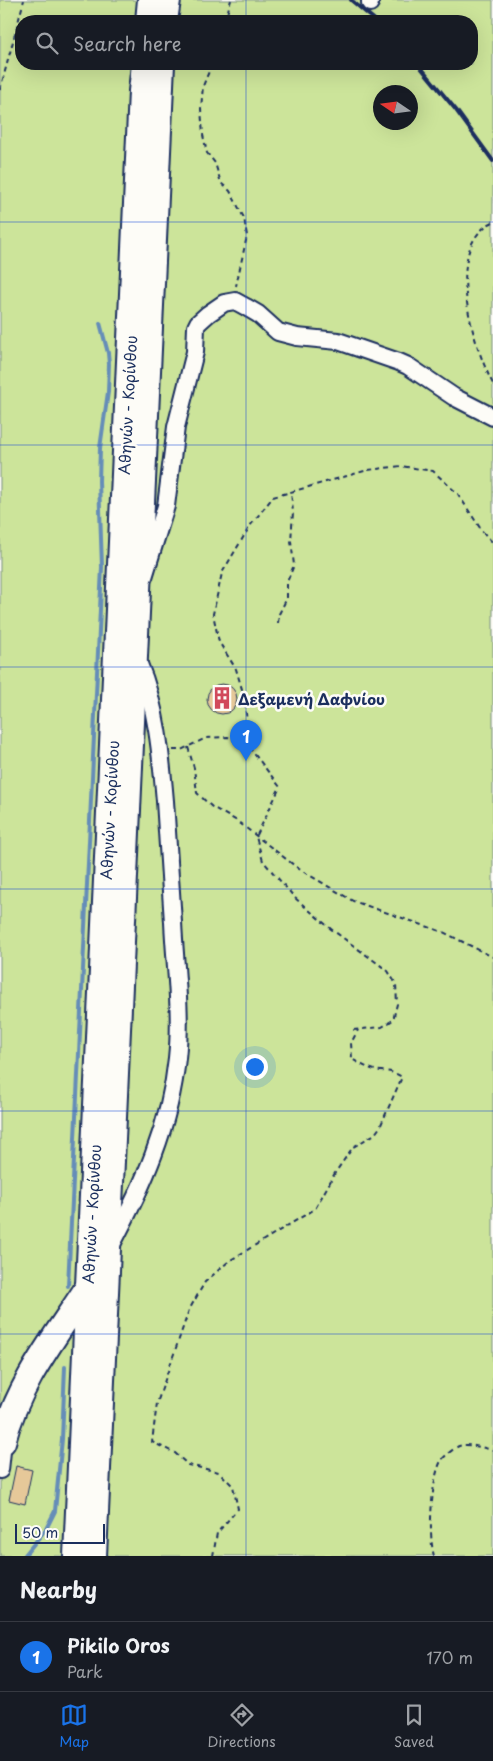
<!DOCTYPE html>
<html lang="en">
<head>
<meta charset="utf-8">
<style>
  body { margin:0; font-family:"Playpen Sans",sans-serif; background:#242831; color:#f1f3f6 }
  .compass { position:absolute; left:373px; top:85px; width:45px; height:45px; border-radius:50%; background:#171b24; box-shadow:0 5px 20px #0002; rotate:283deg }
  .scale { position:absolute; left:15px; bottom:12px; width:90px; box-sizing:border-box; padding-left:5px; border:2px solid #1b2f5e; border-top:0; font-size:14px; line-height:18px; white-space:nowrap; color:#1b2f5e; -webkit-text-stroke:4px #fdfcf7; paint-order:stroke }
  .you { position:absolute; left:254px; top:1066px; width:18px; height:18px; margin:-12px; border:4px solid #fff; border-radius:50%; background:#1a73e8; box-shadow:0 0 0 8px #1a73e833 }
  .badge { display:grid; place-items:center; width:32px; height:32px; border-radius:50%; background:#1a73e8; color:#fff; font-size:16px; font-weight:700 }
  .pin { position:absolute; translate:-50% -41px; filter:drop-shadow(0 1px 2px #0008) }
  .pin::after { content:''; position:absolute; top:26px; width:18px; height:15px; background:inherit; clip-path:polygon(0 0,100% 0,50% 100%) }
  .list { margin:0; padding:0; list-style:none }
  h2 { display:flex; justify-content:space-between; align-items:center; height:65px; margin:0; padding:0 20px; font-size:21px }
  h2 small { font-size:16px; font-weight:400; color:#9ea1a6 }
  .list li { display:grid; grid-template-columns:32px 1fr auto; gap:15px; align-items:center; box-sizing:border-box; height:70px; padding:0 20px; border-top:1px solid #363941 }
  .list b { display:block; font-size:19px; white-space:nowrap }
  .list p { margin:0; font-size:16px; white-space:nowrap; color:#9ea1a6 }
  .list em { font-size:16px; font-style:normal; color:#9ea1a6 }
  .icon { flex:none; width:28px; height:28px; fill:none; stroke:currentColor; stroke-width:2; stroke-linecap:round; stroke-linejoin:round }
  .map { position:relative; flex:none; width:493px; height:1556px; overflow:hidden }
  .search { position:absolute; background:#171b24; box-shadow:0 5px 20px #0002; left:15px; right:15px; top:15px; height:55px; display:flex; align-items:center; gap:12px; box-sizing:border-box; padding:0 18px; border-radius:20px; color:#9ea1a6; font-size:19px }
  .sheet { height:135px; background:#171b24 }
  nav { display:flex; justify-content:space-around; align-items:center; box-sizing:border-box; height:70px; border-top:1px solid #363941; background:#171b24; font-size:14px; color:#9ea1a6 }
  nav a { display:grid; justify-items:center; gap:2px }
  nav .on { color:#1a73e8 }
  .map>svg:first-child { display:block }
  .green { fill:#cce49a; stroke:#748a7c; fill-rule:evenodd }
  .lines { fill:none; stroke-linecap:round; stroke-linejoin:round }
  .stream { stroke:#658db8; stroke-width:4 }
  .building { fill:#e6c899; stroke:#1b2f5e }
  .minor-casing { stroke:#1b2f5e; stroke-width:20 }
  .highway-casing { stroke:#1b2f5e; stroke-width:28 }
  .path { stroke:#1b2f5e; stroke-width:2; stroke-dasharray:5 4; stroke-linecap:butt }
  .minor { stroke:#fdfcf7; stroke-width:16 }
  .highway { stroke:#fdfcf7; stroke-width:24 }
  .rail { stroke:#1b2f5e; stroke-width:4 }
  .grid { fill:none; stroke:#1d4ed8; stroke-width:1; stroke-opacity:0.55 }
  .labels { text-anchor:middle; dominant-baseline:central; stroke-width:5; stroke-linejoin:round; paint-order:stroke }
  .street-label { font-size:15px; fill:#1b2f5e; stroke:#fdfcf7 }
  .poi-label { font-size:15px; font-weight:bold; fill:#1b2f5e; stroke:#fdfcf7; text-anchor:start }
</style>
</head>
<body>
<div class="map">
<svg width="493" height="1556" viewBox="0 0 493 1556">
  <rect width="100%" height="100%" fill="#fdfcf7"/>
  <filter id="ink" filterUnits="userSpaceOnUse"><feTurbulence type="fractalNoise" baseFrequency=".02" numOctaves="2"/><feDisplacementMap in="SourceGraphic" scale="10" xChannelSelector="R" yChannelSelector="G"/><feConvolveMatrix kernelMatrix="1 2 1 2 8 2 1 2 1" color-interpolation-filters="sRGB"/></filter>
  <g filter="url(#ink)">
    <path class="green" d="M 0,0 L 493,0 L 493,1556 L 0,1556 ZM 21,21 L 472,21 L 472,64 L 21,64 ZM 380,92 L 410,92 L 410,122 L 380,122 Z"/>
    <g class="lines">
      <g class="stream">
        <path d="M 68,1286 L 102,567 L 99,481 L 100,448 L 108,392 L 109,364 L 108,353 L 100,323"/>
        <path d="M 24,1556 L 46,1529 L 55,1511 L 62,1439 L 65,1367"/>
      </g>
    </g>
    <g class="building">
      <circle cx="222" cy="699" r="15"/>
      <path d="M 16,1466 L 32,1470 L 25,1504 L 9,1500 Z"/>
    </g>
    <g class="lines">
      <defs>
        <g id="minor">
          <path d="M 370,0 L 370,3"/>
          <path d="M 144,577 L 166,506 L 176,427 L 195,352 L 196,327 L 198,323 L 208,314 L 224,303 L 235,301 L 246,307 L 258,314 L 278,332 L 297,337 L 338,341 L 399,362 L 408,366 L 454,397 L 493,417"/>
          <path d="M 111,1246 C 143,1186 170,1126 177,1058 C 182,1013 175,967 173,922 C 170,882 168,841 165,801 C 161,755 157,707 139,664"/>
          <path d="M 0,1441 L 3,1442 L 0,1470"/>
        </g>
        <g id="highway">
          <path d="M 148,21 L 150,0"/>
          <path d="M 165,21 L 168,0"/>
          <path d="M 3,1442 C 17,1385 56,1336 87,1288"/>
          <path d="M 76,1556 L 141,91 L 144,64"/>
          <path d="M 94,1556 L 162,64"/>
        </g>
      </defs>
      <use href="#minor" class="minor-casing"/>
      <use href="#highway" class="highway-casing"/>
      <g class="path">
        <path d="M 225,21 L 231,0"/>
        <path d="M 212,64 L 203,86 L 201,109 L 203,135 L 207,153 L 215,163 L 221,183 L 230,191 L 244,218 L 247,236 L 236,286"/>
        <path d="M 0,90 L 24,0"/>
        <path d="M 493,222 C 442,246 473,346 493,384"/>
        <path d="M 278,623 L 279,614 L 287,598 L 287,582 L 294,565 L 291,541 L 293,512 L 291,492"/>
        <path d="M 237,741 L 247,722 L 244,696 L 236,669 L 219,642 L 213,614 L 222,573 L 250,526 L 273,497 L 368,470 L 401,466 L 433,471 L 458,494 L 482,531 L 493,543"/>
        <path d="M 188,747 L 194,768 L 197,793 L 212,807 L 237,821 L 299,869 L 353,901 L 443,932 L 493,957"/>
        <path d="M 173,750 L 181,750 L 206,738 L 228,737 L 249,747 L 280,787 L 256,837 L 263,861 L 295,898 L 331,929 L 388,971 L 396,984 L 397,1004 L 393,1020 L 382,1027 L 353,1030"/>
        <path d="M 213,1556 L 217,1533 L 238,1509 L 233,1486 L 219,1472 L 188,1465 L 175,1453 L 152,1442 L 157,1403 L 189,1310 L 205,1282 L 229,1261 L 315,1209 L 335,1173 L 353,1147 L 375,1134 L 380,1127 L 402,1077 C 388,1069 388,1073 375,1070 C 367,1068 359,1063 352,1059 L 351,1043 L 358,1030"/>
        <path d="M 434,1556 C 428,1535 431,1480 441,1461 C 443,1457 454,1448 459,1446 C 469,1443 483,1448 493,1450"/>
      </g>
      <use href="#minor" class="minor"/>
      <use href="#highway" class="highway"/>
      <g class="rail">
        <path d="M 351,0 L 376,21"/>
        <path d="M 418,64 L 456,110 L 493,161"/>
      </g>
    </g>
  </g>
  <path class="grid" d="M 246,0 L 246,21M 246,64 L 246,1556M 0,222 L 493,222M 0,445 L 493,445M 0,667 L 493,667M 0,889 L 493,889M 0,1111 L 493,1111M 0,1334 L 493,1334"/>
  <defs>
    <symbol id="building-bare" viewBox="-9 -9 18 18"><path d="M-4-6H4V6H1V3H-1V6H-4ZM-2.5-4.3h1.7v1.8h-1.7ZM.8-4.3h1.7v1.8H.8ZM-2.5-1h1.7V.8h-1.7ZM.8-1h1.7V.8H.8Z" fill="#d1495b" stroke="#fdfcf7" stroke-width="2.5" paint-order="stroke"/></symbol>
  </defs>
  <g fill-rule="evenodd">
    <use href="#building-bare" x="206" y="682" width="32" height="32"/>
  </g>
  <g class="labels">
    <g class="street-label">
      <text transform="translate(127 405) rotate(-87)">Αθηνών - Κορίνθου</text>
      <text transform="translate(109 810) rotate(-87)">Αθηνών - Κορίνθου</text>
      <text transform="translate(91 1214) rotate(-87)">Αθηνών - Κορίνθου</text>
    </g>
    <g class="poi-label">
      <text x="238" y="698">Δεξαμενή Δαφνίου</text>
    </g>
  </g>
</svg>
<svg class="compass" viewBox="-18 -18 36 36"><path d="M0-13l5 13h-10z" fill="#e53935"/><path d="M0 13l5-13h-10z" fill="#9ea1a6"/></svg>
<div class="scale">50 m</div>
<div class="you"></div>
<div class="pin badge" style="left:246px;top:761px">1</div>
<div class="search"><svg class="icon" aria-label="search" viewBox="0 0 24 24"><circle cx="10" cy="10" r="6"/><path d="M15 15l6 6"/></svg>Search here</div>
</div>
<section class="sheet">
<h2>Nearby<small></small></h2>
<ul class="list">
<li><span class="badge">1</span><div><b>Pikilo Oros</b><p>Park</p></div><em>170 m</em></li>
</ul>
</section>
<nav>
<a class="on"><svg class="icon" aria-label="map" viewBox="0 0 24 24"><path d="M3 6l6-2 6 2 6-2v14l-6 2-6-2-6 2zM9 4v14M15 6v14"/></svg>Map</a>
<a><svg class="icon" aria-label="directions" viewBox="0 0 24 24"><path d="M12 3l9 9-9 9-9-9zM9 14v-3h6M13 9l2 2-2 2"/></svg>Directions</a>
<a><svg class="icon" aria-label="saved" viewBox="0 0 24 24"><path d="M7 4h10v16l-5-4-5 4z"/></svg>Saved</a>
</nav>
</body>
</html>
